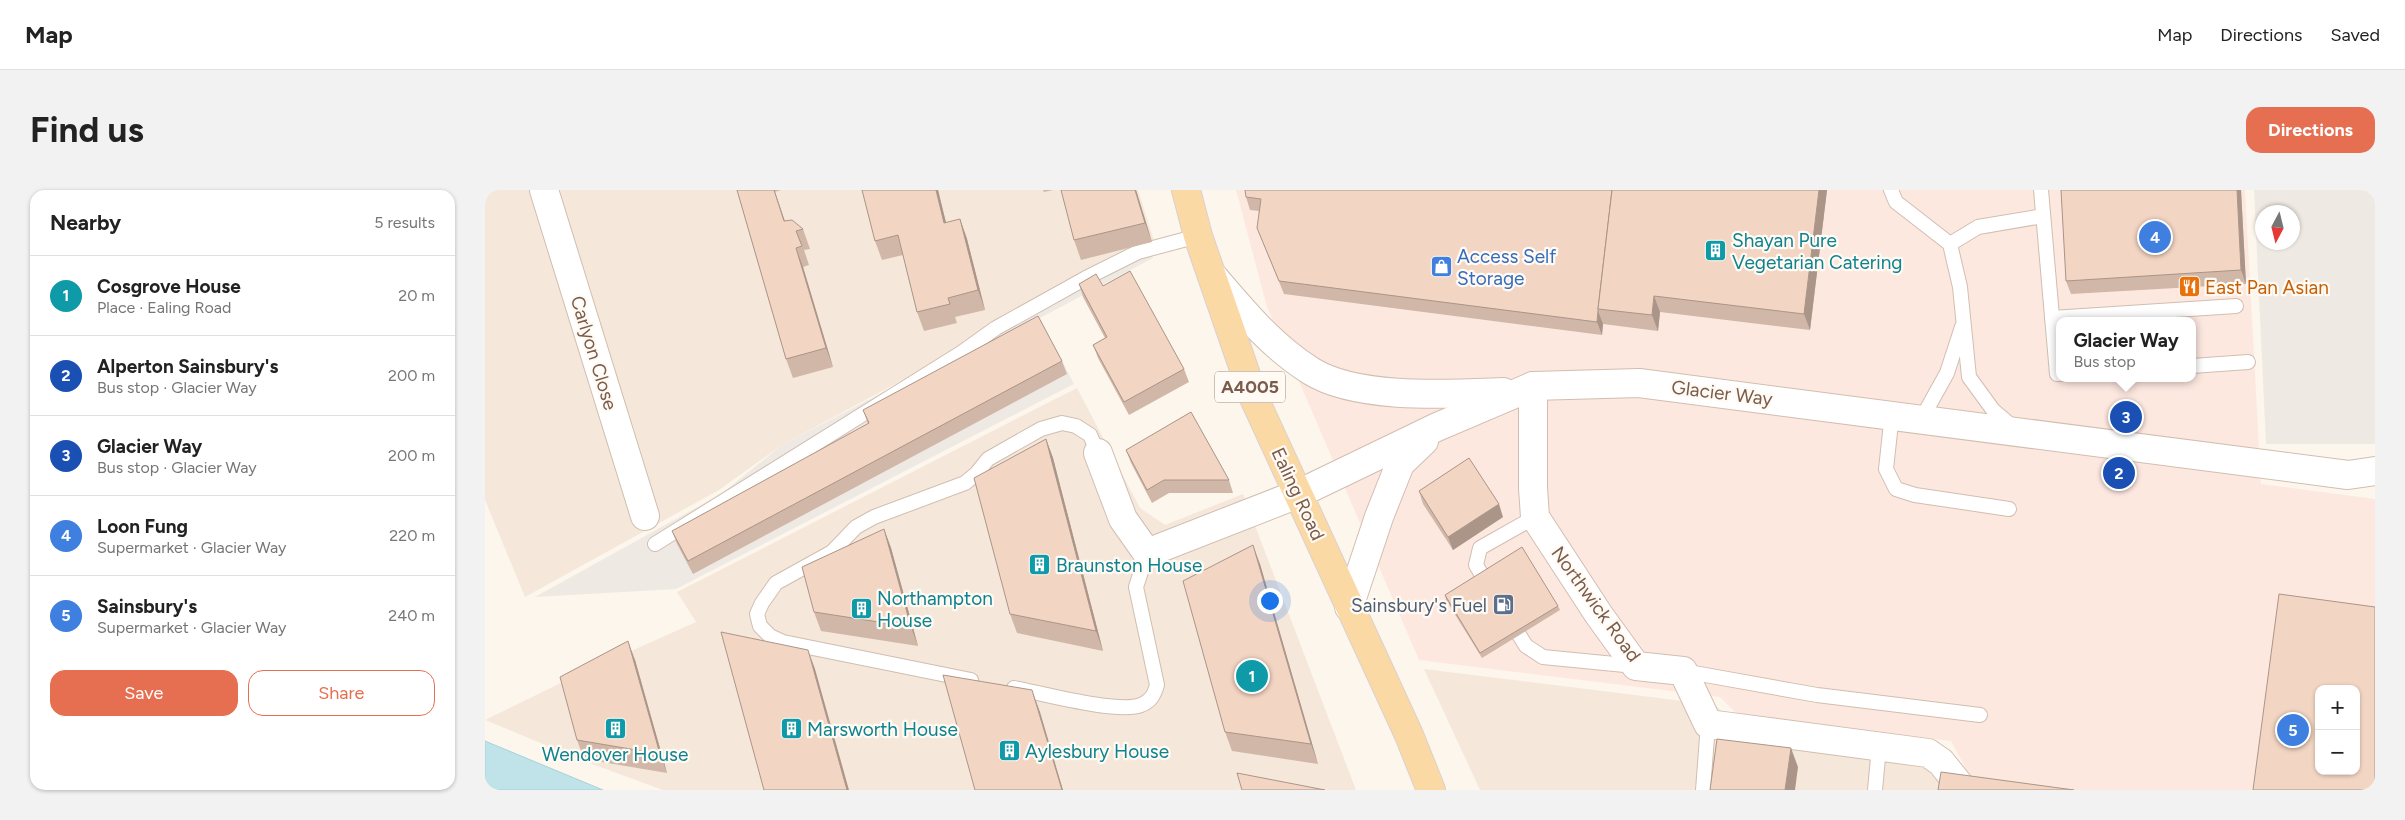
<!DOCTYPE html>
<html lang="en">
<head>
<meta charset="utf-8">
<style>
  body { margin:0; font-family:Figtree,sans-serif; background:#f2f2f2; color:#222 }
  .controls { position:absolute; right:15px; bottom:15px; display:grid; overflow:hidden; border-radius:10px; box-shadow:0 1px 4px #0004 }
  .controls button { width:45px; height:45px; display:grid; place-items:center; padding:0; border:0; border-bottom:1px solid #e0e0e0; background:#fff; color:#222; font:25px sans-serif }
  .compass { position:absolute; left:1770px; top:15px; width:45px; height:45px; border-radius:50%; background:#fff; box-shadow:0 1px 4px #0004; rotate:187deg }
  .you { position:absolute; left:784px; top:410px; width:18px; height:18px; margin:-12px; border:4px solid #fff; border-radius:50%; background:#1a73e8; box-shadow:0 0 0 8px #1a73e833 }
  .badge { display:grid; place-items:center; width:32px; height:32px; border-radius:50%; background:#e76f51; color:#fff; font-size:16px; font-weight:700 }
  .pin { position:absolute; translate:-50% -50%; border:2px solid #fff; box-shadow:0 1px 5px #0006 }
  .popup { position:absolute; left:1571px; top:127px; width:140px; height:65px; box-sizing:border-box; display:grid; place-content:center; border-radius:10px; background:#fff; filter:drop-shadow(0 1px 4px #0005); font-size:16px; white-space:nowrap; color:#767676 }
  .popup b { font-size:19px; color:#222 }
  .popup::after { content:''; position:absolute; left:50%; top:100%; margin-left:-10px; border:10px solid transparent; border-top-color:#fff }
  .list { margin:0; padding:0; list-style:none }
  h2 { display:flex; justify-content:space-between; align-items:center; height:65px; margin:0; padding:0 20px; font-size:21px }
  h2 small { font-size:16px; font-weight:400; color:#767676 }
  .list li { display:grid; grid-template-columns:32px 1fr auto; gap:15px; align-items:center; box-sizing:border-box; height:80px; padding:0 20px; border-top:1px solid #e0e0e0 }
  .list b { display:block; font-size:19px; white-space:nowrap }
  .list p { margin:0; font-size:16px; white-space:nowrap; color:#767676 }
  .list em { font-size:16px; font-style:normal; color:#767676 }
  .actions { display:flex; gap:10px; padding:15px 20px }
  .actions a { flex:1; padding:11px 0; border:1px solid #e76f51; border-radius:15px; text-align:center; font-size:18px; color:#e76f51 }
  .actions .main { background:#e76f51; color:#fff }
  .map { position:relative; flex:none; width:1890px; height:600px; overflow:hidden; border-radius:15px }
  header { display:flex; align-items:center; gap:30px; box-sizing:border-box; height:70px; padding:0 25px; background:#fff; border-bottom:1px solid #e0e0e0 }
  header strong { font-size:24px }
  nav { display:flex; gap:28px; margin-inline-start:auto; font-size:18px }
  .intro { display:flex; align-items:center; justify-content:space-between; box-sizing:border-box; height:120px; padding:0 30px }
  h1 { margin:0; font-size:35px }
  .button { padding:12px 22px; border-radius:15px; background:#e76f51; color:#fff; font-size:18px; font-weight:700 }
  main { display:flex; gap:30px; padding:0 30px }
  aside { flex:1; background:#fff; border-radius:15px; box-shadow:0 1px 4px #0004 }
  .map>svg:first-child { display:block }
  .residential { fill:#f5e8da }
  .commercial { fill:#fde8e0; fill-rule:evenodd }
  .industrial { fill:#efe9e4; fill-rule:evenodd }
  .water { fill:#bfe3e8; stroke:#a5d3da }
  .lines { fill:none; stroke-linecap:round; stroke-linejoin:round }
  .service-casing { stroke:#d1beb0; stroke-width:16 }
  .minor-casing { stroke:#d1beb0; stroke-width:30 }
  .primary-casing { stroke:#dad1cd; stroke-width:30 }
  .service { stroke:#fff; stroke-width:14 }
  .minor { stroke:#fff; stroke-width:28 }
  .primary { stroke:#fbd9a5; stroke-width:28 }
  .wall { fill:#d1b7a8 }
  .shaded-wall { fill:#aa9588 }
  .building { fill:#f3d5c3; stroke:#aa9588; fill-rule:evenodd }
  .labels { text-anchor:middle; dominant-baseline:central; stroke-width:4.5; stroke-linejoin:round; paint-order:stroke }
  .shield { fill:#fffaf3; stroke:#a28b7f; stroke-width:1 }
  .shield-label { font-size:18px; font-weight:bold; fill:#7a5c4d }
  .culture-label { font-size:19px; fill:#0d838f; stroke:#fffaf3; text-anchor:start }
  .shop-label { font-size:19px; fill:#366cbe; stroke:#fffaf3; text-anchor:start }
  .food-label { font-size:19px; fill:#c56008; stroke:#fffaf3; text-anchor:start }
  .street-label { font-size:19px; fill:#7a5c4d; stroke:#fffaf3 }
  .service-label { font-size:19px; fill:#4e5e75; stroke:#fffaf3; text-anchor:end }
</style>
</head>
<body>
<header>
<strong>Map</strong>
<nav><a>Map</a><a>Directions</a><a>Saved</a></nav>
</header>
<div class="intro"><h1>Find us</h1><a class="button">Directions</a></div>
<main>
<aside>
<h2>Nearby<small>5 results</small></h2>
<ul class="list">
<li><span class="badge" style="background:#0f9aa8">1</span><div><b>Cosgrove House</b><p>Place · Ealing Road</p></div><em>20 m</em></li>
<li><span class="badge" style="background:#1a4fb4">2</span><div><b>Alperton Sainsbury's</b><p>Bus stop · Glacier Way</p></div><em>200 m</em></li>
<li><span class="badge" style="background:#1a4fb4">3</span><div><b>Glacier Way</b><p>Bus stop · Glacier Way</p></div><em>200 m</em></li>
<li><span class="badge" style="background:#3f7fe0">4</span><div><b>Loon Fung</b><p>Supermarket · Glacier Way</p></div><em>220 m</em></li>
<li><span class="badge" style="background:#3f7fe0">5</span><div><b>Sainsbury's</b><p>Supermarket · Glacier Way</p></div><em>240 m</em></li>
</ul>
<div class="actions"><a class="main">Save</a><a>Share</a></div>
</aside>
<div class="map">
<svg width="1890" height="600" viewBox="0 0 1890 600">
  <rect width="100%" height="100%" fill="#fdf6ec"/>
  <g class="residential">
    <path d="M 0,0 L 653,0 L 670,54 L 297,255 L 234,300 L 40,407 L 0,310 Z"/>
    <path d="M 592,198 L 655,318 L 680,335 L 758,304 L 871,600 L 178,600 L 99,571 L 0,530 L 86,488 L 211,432 L 192,402 Z"/>
    <path d="M 939,479 L 1230,515 L 1245,529 L 1458,557 L 1482,594 L 1519,600 L 995,600 Z"/>
  </g>
  <path class="commercial" d="M 751,0 L 1760,0 L 1776,294 L 1890,309 L 1890,600 L 1566,600 L 1486,588 L 1466,551 L 1253,525 L 1235,507 L 934,470 L 782,117 ZM 1575,131 L 1707,131 L 1707,188 L 1575,188 ZM 1834,499 L 1871,499 L 1871,581 L 1834,581 Z"/>
  <g class="industrial">
    <path d="M 1769,0 L 1890,0 L 1890,254 L 1781,254 ZM 1778,22 L 1808,22 L 1808,52 L 1778,52 Z"/>
    <path d="M 665,63 L 668,68 L 555,128 L 589,194 L 191,399 L 50,407 L 236,304 L 297,255 Z"/>
  </g>
  <path class="water" d="M 0,551 L 118,600 L 0,600 Z"/>
  <g class="lines">
    <defs>
      <g id="service">
        <path d="M 1406,0 L 1411,12 L 1465,54 L 1475,97 L 1484,187 L 1508,220 L 1528,237"/>
        <path d="M 1556,0 L 1572,184 L 1575,184"/>
        <path d="M 1465,54 L 1493,37 L 1558,26"/>
        <path d="M 1567,128 L 1751,116"/>
        <path d="M 1707,176 L 1763,172"/>
        <path d="M 1407,224 L 1401,279 L 1411,299 L 1430,305 L 1524,319"/>
        <path d="M 1437,228 L 1462,183 L 1477,137"/>
        <path d="M 170,354 L 476,163 L 511,138 L 601,88 L 653,62 L 713,46"/>
        <path d="M 1005,399 L 991,375 L 995,358 L 1050,327"/>
        <path d="M 1025,430 L 1041,456 L 1058,467 L 1150,476"/>
        <path d="M 1198,481 L 1332,505 L 1495,525"/>
        <path d="M 486,490 L 298,452 L 285,446 L 275,436 L 272,424 L 277,413 L 291,393 L 347,362 L 371,337 L 389,327 L 480,293 L 491,284 L 503,269 L 556,239 L 577,233 L 591,236 L 605,245 L 613,263"/>
        <path d="M 529,498 C 556,503 633,524 656,515 C 666,511 669,505 672,495 L 651,397 L 662,363"/>
        <path d="M 1218,600 L 1223,534"/>
        <path d="M 1390,600 L 1394,557"/>
      </g>
      <g id="minor">
        <path d="M 59,0 L 160,326"/>
        <path d="M 727,85 C 757,120 786,156 826,181 C 872,210 965,204 1018,202"/>
        <path d="M 1048,196 L 1048,298 L 1050,327 L 1114,425 L 1151,476 L 1198,481 L 1223,534 L 1443,563 L 1456,572 L 1476,597"/>
        <path d="M 613,263 L 638,329 L 662,363 L 813,304 L 952,237 L 1048,196 L 1154,193 L 1863,285 L 1890,281"/>
        <path d="M 864,417 L 894,327 L 915,274 L 939,251"/>
      </g>
      <path id="primary" d="M 701,0 L 713,46 L 769,208 L 924,545 L 946,600"/>
    </defs>
    <use href="#service" class="service-casing"/>
    <use href="#minor" class="minor-casing"/>
    <use href="#primary" class="primary-casing"/>
    <use href="#service" class="service"/>
    <use href="#minor" class="minor"/>
    <use href="#primary" class="primary"/>
  </g>
  <g class="wall">
    <path d="M 252,0 L 296,0 L 290,2 L 300,31 L 318,39 L 325,59 L 319,60 L 324,75 L 318,77 L 348,177 L 308,188 L 301,169 Z"/>
    <path d="M 377,0 L 453,0 L 461,33 L 475,29 L 482,49 L 500,120 L 470,127 L 472,133 L 439,141 L 432,122 L 418,65 L 397,70 L 390,51 Z"/>
    <path d="M 558,0 L 568,0 L 559,2 Z"/>
    <path d="M 651,0 L 667,52 L 596,70 L 589,50 Z"/>
    <path d="M 1342,0 L 1325,140 L 1175,122 L 1173,141 L 1118,134 L 1117,145 L 799,104 L 772,38 L 774,21 L 765,20 L 761,7 Z"/>
    <path d="M 1576,0 L 1756,0 L 1761,94 L 1586,104 L 1581,91 Z"/>
    <path d="M 594,94 L 618,96 L 699,179 L 704,192 L 644,225 L 613,168 L 608,155 L 620,148 L 598,107 Z"/>
    <path d="M 577,171 L 582,184 L 208,384 L 192,354 L 187,341 L 383,234 L 378,220 Z"/>
    <path d="M 561,249 L 568,268 L 618,461 L 532,443 L 525,424 Z"/>
    <path d="M 641,260 L 744,290 L 748,303 L 684,303 L 667,313 L 646,273 Z"/>
    <path d="M 934,301 L 1018,327 L 968,360 L 938,314 Z"/>
    <path d="M 399,339 L 406,358 L 433,456 L 336,441 L 329,422 Z"/>
    <path d="M 775,374 L 833,574 L 747,561 L 740,542 Z"/>
    <path d="M 960,405 L 1073,416 L 1075,420 L 997,468 L 961,410 Z"/>
    <path d="M 150,470 L 182,583 L 99,569 L 92,550 Z"/>
  </g>
  <g class="shaded-wall">
    <path d="M 289,0 L 290,2 L 306,50 L 299,31 Z"/>
    <path d="M 451,0 L 453,0 L 466,53 L 459,33 Z"/>
    <path d="M 650,0 L 651,0 L 667,52 L 660,33 Z"/>
    <path d="M 1334,0 L 1342,0 L 1325,140 L 1319,124 Z"/>
    <path d="M 1752,0 L 1756,0 L 1761,94 L 1756,80 Z"/>
    <path d="M 475,29 L 482,49 L 500,120 L 493,100 Z"/>
    <path d="M 311,58 L 318,77 L 348,177 L 341,158 Z"/>
    <path d="M 1169,106 L 1175,122 L 1173,141 L 1167,125 Z"/>
    <path d="M 1113,121 L 1118,134 L 1117,145 L 1112,132 Z"/>
    <path d="M 561,249 L 568,268 L 618,461 L 611,441 Z"/>
    <path d="M 1014,314 L 1018,327 L 968,360 L 963,347 Z"/>
    <path d="M 399,339 L 406,358 L 433,456 L 426,437 Z"/>
    <path d="M 768,355 L 775,374 L 833,574 L 826,554 Z"/>
    <path d="M 143,451 L 150,470 L 182,583 L 175,564 Z"/>
    <path d="M 323,460 L 330,479 L 364,600 L 362,600 Z"/>
    <path d="M 547,500 L 555,522 L 578,600 L 577,600 Z"/>
    <path d="M 1306,558 L 1313,577 L 1310,600 L 1300,600 Z"/>
  </g>
  <g class="building">
    <path d="M 252,0 L 289,0 L 299,31 L 307,30 L 318,39 L 311,41 L 317,56 L 311,58 L 341,158 L 301,169 Z"/>
    <path d="M 377,0 L 451,0 L 459,33 L 475,29 L 493,100 L 463,108 L 465,114 L 432,122 L 413,45 L 390,51 Z"/>
    <path d="M 576,0 L 650,0 L 660,33 L 589,50 Z"/>
    <path d="M 760,0 L 1127,0 L 1113,119 L 1113,121 L 1112,132 L 794,91 L 772,38 L 776,9 L 761,7 Z"/>
    <path d="M 1127,0 L 1334,0 L 1319,124 L 1169,106 L 1167,125 L 1113,119 Z"/>
    <path d="M 1576,0 L 1752,0 L 1756,80 L 1581,91 Z"/>
    <path d="M 645,81 L 699,179 L 639,212 L 608,155 L 622,147 L 594,94 L 611,84 L 618,96 Z"/>
    <path d="M 553,126 L 577,171 L 203,371 L 187,341 L 384,233 L 378,220 Z"/>
    <path d="M 706,222 L 744,290 L 679,290 L 662,300 L 641,260 Z"/>
    <path d="M 561,249 L 611,441 L 525,424 L 489,288 Z"/>
    <path d="M 984,268 L 1014,314 L 963,347 L 934,301 Z"/>
    <path d="M 399,339 L 426,437 L 329,422 L 317,377 Z"/>
    <path d="M 768,355 L 826,554 L 740,542 L 698,391 Z"/>
    <path d="M 1037,357 L 1073,416 L 995,463 L 960,405 Z"/>
    <path d="M 1794,404 L 1890,417 L 1890,600 L 1768,600 ZM 1834,499 L 1871,499 L 1871,581 L 1834,581 Z"/>
    <path d="M 236,442 L 323,460 L 362,600 L 279,600 Z"/>
    <path d="M 143,451 L 175,564 L 92,550 L 75,487 Z"/>
    <path d="M 458,485 L 547,500 L 577,600 L 490,600 Z"/>
    <path d="M 1232,549 L 1306,558 L 1300,600 L 1225,600 Z"/>
    <path d="M 1456,582 L 1589,600 L 1453,600 Z"/>
    <path d="M 752,583 L 840,600 L 757,600 Z"/>
  </g>
  <defs>
    <symbol id="building-square" viewBox="-11 -11 22 22"><rect x="-9" y="-9" width="18" height="18" rx="4" fill="#0f9aa8" stroke="#fffaf3"/><path d="M-4-6H4V6H1V3H-1V6H-4ZM-2.5-4.3h1.7v1.8h-1.7ZM.8-4.3h1.7v1.8H.8ZM-2.5-1h1.7V.8h-1.7ZM.8-1h1.7V.8H.8Z" fill="#fff"/></symbol>
    <symbol id="shop-square" viewBox="-11 -11 22 22"><rect x="-9" y="-9" width="18" height="18" rx="4" fill="#3f7fe0" stroke="#fffaf3"/><path d="M-5-2.5h2.3a2.7 3.5 0 0 1 5.4 0H5L5.5 6h-11ZM-1.5-2.5h3a1.5 2.3 0 0 0-3 0Z" fill="#fff"/></symbol>
    <symbol id="restaurant-square" viewBox="-11 -11 22 22"><rect x="-9" y="-9" width="18" height="18" rx="4" fill="#e8710a" stroke="#fffaf3"/><path d="M-5-6h1v4h1v-4h1v4h1v-4h1v5L-1.5 .5V6h-2V.5L-5-1ZM5-6V6H3V1.5H1.5Q1.5-4 5-6Z" fill="#fff"/></symbol>
    <symbol id="fuel-square" viewBox="-11 -11 22 22"><rect x="-9" y="-9" width="18" height="18" rx="4" fill="#5c6f8a" stroke="#fffaf3"/><path d="M-5.5-6h7V0h2V4h1.3V-2.5L3-4.5l.8-.8L6-3V5H2.5V1h-1V6h-7ZM-4.2-4.7v3.2H.2V-4.7Z" fill="#fff"/></symbol>
  </defs>
  <g fill-rule="evenodd">
    <use href="#building-square" x="1218" y="48" width="25" height="25"/>
    <use href="#shop-square" x="944" y="64" width="25" height="25"/>
    <use href="#restaurant-square" x="1692" y="84" width="25" height="25"/>
    <use href="#building-square" x="542" y="362" width="25" height="25"/>
    <use href="#fuel-square" x="1006" y="402" width="25" height="25"/>
    <use href="#building-square" x="364" y="406" width="25" height="25"/>
    <use href="#building-square" x="118" y="526" width="25" height="25"/>
    <use href="#building-square" x="294" y="526" width="25" height="25"/>
    <use href="#building-square" x="512" y="548" width="25" height="25"/>
  </g>
  <g class="labels">
    <rect class="shield" x="730" y="181.5" width="70" height="31" rx="4"/>
    <g class="shield-label">
      <text x="765" y="197">A4005</text>
    </g>
    <g class="culture-label">
      <text x="1247" y="50">Shayan Pure<tspan x="1247" dy="22">Vegetarian Catering</tspan></text>
      <text x="571" y="375">Braunston House</text>
      <text x="392" y="408">Northampton<tspan x="392" dy="22">House</tspan></text>
      <text x="322" y="539">Marsworth House</text>
      <text x="540" y="561">Aylesbury House</text>
      <text x="130" y="564" text-anchor="middle">Wendover House</text>
    </g>
    <g class="shop-label">
      <text x="972" y="66">Access Self<tspan x="972" dy="22">Storage</tspan></text>
    </g>
    <g class="food-label">
      <text x="1720" y="97">East Pan Asian</text>
    </g>
    <g class="street-label">
      <text transform="translate(109 163) rotate(73)">Carlyon Close</text>
      <text transform="translate(1237 203) rotate(7)">Glacier Way</text>
      <text transform="translate(813 304) rotate(65)">Ealing Road</text>
      <text transform="translate(1111 414) rotate(54)">Northwick Road</text>
    </g>
    <g class="service-label">
      <text x="1002" y="415">Sainsbury's Fuel</text>
    </g>
  </g>
</svg>
<div class="controls">
<button>+</button>
<button>−</button>
</div>
<svg class="compass" viewBox="-18 -18 36 36"><path d="M0-13l5 13h-10z" fill="#e53935"/><path d="M0 13l5-13h-10z" fill="#767676"/></svg>
<div class="you"></div>
<div class="pin badge" style="left:767px;top:486px;background:#0f9aa8">1</div>
<div class="pin badge" style="left:1634px;top:283px;background:#1a4fb4">2</div>
<div class="pin badge" style="left:1641px;top:227px;background:#1a4fb4">3</div>
<div class="popup"><b>Glacier Way</b>Bus stop</div>
<div class="pin badge" style="left:1670px;top:47px;background:#3f7fe0">4</div>
<div class="pin badge" style="left:1808px;top:540px;background:#3f7fe0">5</div>
</div>
</main>
</body>
</html>
